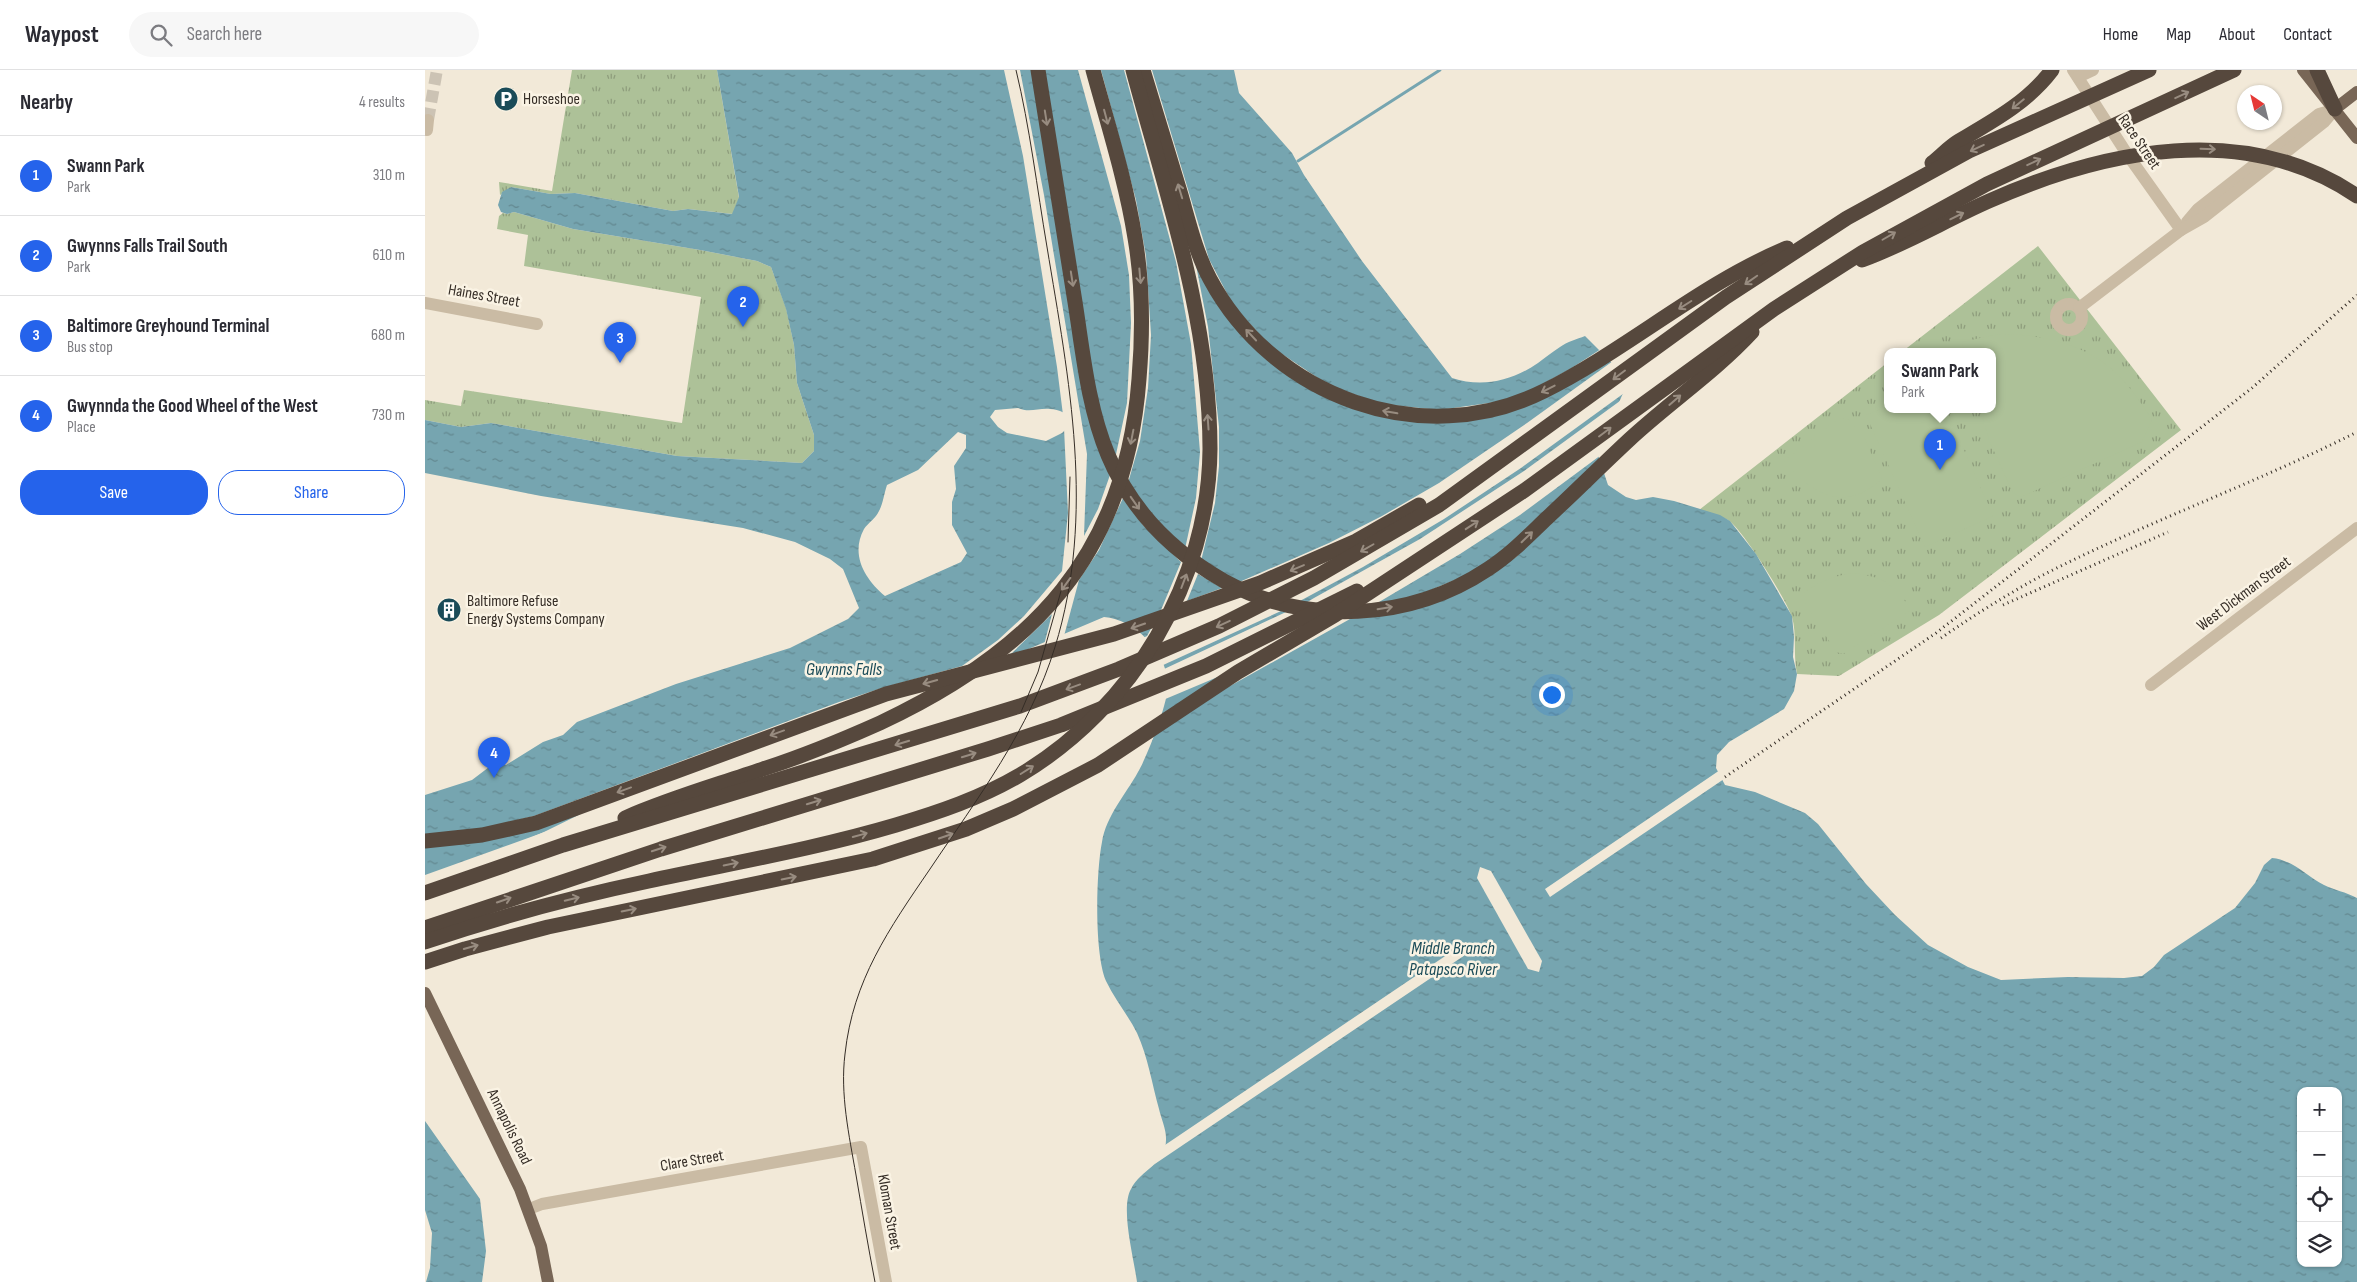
<!DOCTYPE html>
<html lang="en">
<head>
<meta charset="utf-8">
<style>
  body { margin:0; font-family:"Sofia Sans Condensed",sans-serif; background:#f7f7f7; color:#2b2b33 }
  .controls { position:absolute; right:15px; bottom:15px; display:grid; overflow:hidden; border-radius:10px; box-shadow:0 1px 4px #0004 }
  .controls button { width:45px; height:45px; display:grid; place-items:center; padding:0; border:0; border-bottom:1px solid #e1e1e2; background:#fff; color:#2b2b33; font:25px sans-serif }
  .compass { position:absolute; left:1812px; top:15px; width:45px; height:45px; border-radius:50%; background:#fff; box-shadow:0 1px 4px #0004; rotate:325deg }
  .you { position:absolute; left:1126px; top:624px; width:18px; height:18px; margin:-12px; border:4px solid #fff; border-radius:50%; background:#1a73e8; box-shadow:0 0 0 8px #1a73e833 }
  .badge { display:grid; place-items:center; width:32px; height:32px; border-radius:50%; background:#2563eb; color:#fff; font-size:16px; font-weight:700 }
  .pin { position:absolute; translate:-50% -41px; filter:drop-shadow(0 1px 2px #0008) }
  .pin::after { content:''; position:absolute; top:26px; width:18px; height:15px; background:inherit; clip-path:polygon(0 0,100% 0,50% 100%) }
  .popup { position:absolute; left:1459px; top:278px; width:112px; height:65px; box-sizing:border-box; display:grid; place-content:center; border-radius:10px; background:#fff; filter:drop-shadow(0 1px 4px #0005); font-size:16px; white-space:nowrap; color:#7c7c81 }
  .popup b { font-size:19px; color:#2b2b33 }
  .popup::after { content:''; position:absolute; left:50%; top:100%; margin-left:-10px; border:10px solid transparent; border-top-color:#fff }
  .list { margin:0; padding:0; list-style:none }
  h2 { display:flex; justify-content:space-between; align-items:center; height:65px; margin:0; padding:0 20px; font-size:21px }
  h2 small { font-size:16px; font-weight:400; color:#7c7c81 }
  .list li { display:grid; grid-template-columns:32px 1fr auto; gap:15px; align-items:center; box-sizing:border-box; height:80px; padding:0 20px; border-top:1px solid #e1e1e2 }
  .list b { display:block; font-size:19px; white-space:nowrap }
  .list p { margin:0; font-size:16px; white-space:nowrap; color:#7c7c81 }
  .list em { font-size:16px; font-style:normal; color:#7c7c81 }
  .actions { display:flex; gap:10px; padding:15px 20px }
  .actions a { flex:1; padding:11px 0; border:1px solid #2563eb; border-radius:20px; text-align:center; font-size:18px; color:#2563eb }
  .actions .main { background:#2563eb; color:#fff }
  .icon { flex:none; width:28px; height:28px; fill:none; stroke:currentColor; stroke-width:2; stroke-linecap:round; stroke-linejoin:round }
  .map { position:relative; flex:none; width:1932px; height:1212px; overflow:hidden }
  header { display:flex; align-items:center; gap:30px; box-sizing:border-box; height:70px; padding:0 25px; background:#fff; border-bottom:1px solid #e1e1e2 }
  header strong { font-size:24px }
  nav { display:flex; gap:28px; margin-inline-start:auto; font-size:18px }
  .search { width:350px; height:45px; background:#f7f7f7; display:flex; align-items:center; gap:12px; box-sizing:border-box; padding:0 18px; border-radius:28px; color:#7c7c81; font-size:19px }
  main { display:flex }
  aside { flex:1; background:#fff }
  .map>svg:first-child { display:block }
  .grass { fill:url(#grass-tufts) }
  .pitch { fill:#adc198 }
  .water { fill:url(#water-ripples); fill-rule:evenodd }
  .pier { fill:#f2e9d8; fill-rule:evenodd }
  .lines { fill:none; stroke-linecap:round; stroke-linejoin:round }
  .stream { stroke:#76a5b0; stroke-width:3 }
  .minor-tunnel { stroke:#ccc3b4; stroke-width:12; stroke-dasharray:12 6; stroke-linecap:butt }
  .minor { stroke:#cabba4; stroke-width:12 }
  .major { stroke:#786656; stroke-width:12 }
  .highway { stroke:#56483d; stroke-width:15 }
  .tram { stroke:#352d26; stroke-width:1 }
  .rail { stroke:#352d26; stroke-width:3; stroke-dasharray:1 4; stroke-linecap:butt }
  .oneway { stroke:#988c80 }
  .labels { text-anchor:middle; dominant-baseline:central; stroke-width:5; stroke-linejoin:round; paint-order:stroke }
  .poi-label { font-size:16px; fill:#352d26; stroke:#faf3e4; text-anchor:start }
  .street-label { font-size:16px; fill:#352d26; stroke:#faf3e4 }
  .water-label { font-size:18px; font-style:italic; fill:#1a4b58; stroke:#faf3e4 }
</style>
</head>
<body>
<header>
<strong>Waypost</strong>
<div class="search"><svg class="icon" aria-label="search" viewBox="0 0 24 24"><circle cx="10" cy="10" r="6"/><path d="M15 15l6 6"/></svg>Search here</div>
<nav><a>Home</a><a>Map</a><a>About</a><a>Contact</a></nav>
</header>
<main>
<aside>
<h2>Nearby<small>4 results</small></h2>
<ul class="list">
<li><span class="badge">1</span><div><b>Swann Park</b><p>Park</p></div><em>310 m</em></li>
<li><span class="badge">2</span><div><b>Gwynns Falls Trail South</b><p>Park</p></div><em>610 m</em></li>
<li><span class="badge">3</span><div><b>Baltimore Greyhound Terminal</b><p>Bus stop</p></div><em>680 m</em></li>
<li><span class="badge">4</span><div><b>Gwynnda the Good Wheel of the West</b><p>Place</p></div><em>730 m</em></li>
</ul>
<div class="actions"><a class="main">Save</a><a>Share</a></div>
</aside>
<div class="map">
<svg width="1932" height="1212" viewBox="0 0 1932 1212">
  <defs>
    <pattern id="grass-tufts" width="24" height="20" patternUnits="userSpaceOnUse" patternTransform="scale(1.25)"><rect width="24" height="20" fill="#adc198"/><path d="M3 7l-1-3M5 7V3M7 7l1-3M15 17l-1-3M17 17v-4M19 17l1-3" fill="none" stroke="#8e9d7c"/></pattern>
    <pattern id="water-ripples" width="26" height="14" patternUnits="userSpaceOnUse" patternTransform="scale(1.25)"><rect width="26" height="14" fill="#76a5b0"/><path d="M2 4q2-2 4 0t4 0M15 11q2-2 4 0t4 0" fill="none" stroke="#62878f"/></pattern>
  </defs>
  <rect width="100%" height="100%" fill="#f2e9d8"/>
  <g class="grass">
    <path d="M 147,0 L 292,0 L 314,128 L 308,144 L 263,139 L 248,141 L 150,123 L 126,124 L 86,117 L 75,125 L 74,112 L 127,121 Z"/>
    <path d="M 89,142 L 148,159 L 275,180 L 332,191 L 346,197 L 361,238 L 369,275 L 372,313 L 389,365 L 389,381 L 377,393 L 252,386 L 66,353 L 36,357 L 0,350 L 0,330 L 36,336 L 39,320 L 257,353 L 276,227 L 99,196 L 103,165 L 72,159 L 74,146 L 78,143 L 82,144 Z"/>
    <path d="M 1613,176 L 1756,360 L 1514,545 L 1414,606 L 1372,604 C 1368,584 1372,564 1367,547 C 1362,531 1317,458 1303,450 C 1295,446 1284,443 1274,440 L 1462,293 L 1462,339 L 1568,339 L 1568,281 L 1478,281 Z"/>
  </g>
  <g class="pitch">
    <path d="M 1573,264 C 1618,264 1665,274 1697,309 C 1708,321 1717,335 1727,349 L 1717,372 L 1596,427 L 1588,423 L 1564,370 L 1555,339 L 1568,339 L 1568,281 L 1539,281 L 1537,272 Z"/>
    <path d="M 1462,336 L 1462,339 L 1521,339 L 1568,446 L 1500,477 L 1441,345 Z"/>
    <path d="M 1414,348 L 1424,350 L 1440,369 L 1457,409 C 1419,443 1388,425 1359,391 Z"/>
    <path d="M 1428,503 C 1459,507 1469,514 1486,540 L 1418,584 L 1411,582 L 1375,525 C 1392,513 1407,506 1428,503 Z"/>
  </g>
  <g class="water">
    <path d="M 292,0 L 809,0 L 814,23 L 867,83 L 879,105 L 937,191 L 1027,308 C 1057,318 1087,311 1113,293 C 1120,288 1127,282 1135,277 C 1142,272 1152,269 1160,266 L 1189,295 L 1199,321 L 1172,382 L 1183,415 L 1201,427 L 1211,430 L 1228,427 L 1249,431 L 1295,445 L 1305,451 L 1331,484 L 1367,546 L 1369,567 L 1368,587 L 1372,604 L 1369,621 L 1359,639 L 1304,672 L 1292,685 L 1291,698 L 1300,715 L 1330,722 L 1380,743 L 1393,754 L 1441,814 L 1470,845 L 1503,875 L 1543,897 L 1576,910 L 1643,907 L 1699,908 L 1717,906 L 1729,897 L 1739,885 L 1810,838 L 1830,813 L 1839,795 L 1847,788 C 1868,790 1881,806 1899,815 C 1909,820 1921,822 1932,828 L 1932,1212 L 712,1212 C 709,1189 695,1138 706,1119 C 716,1099 742,1094 741,1068 C 741,1059 736,1048 734,1039 C 727,1014 723,987 712,963 C 703,945 690,930 681,911 C 669,883 671,802 677,772 C 681,746 701,724 713,702 C 723,685 744,631 743,613 C 741,582 710,549 679,547 L 594,583 L 178,733 L 119,762 L 24,803 L 0,817 L 0,725 L 47,710 L 72,691 L 81,695 L 118,672 L 138,665 L 152,652 L 251,614 L 365,578 L 423,549 L 434,538 L 418,499 L 405,489 L 370,472 L 318,458 L 116,426 L 0,403 L 0,350 L 36,357 L 66,353 L 252,386 L 377,393 L 389,381 L 389,365 L 372,313 L 369,275 L 361,239 L 346,197 L 332,191 L 275,180 L 148,159 L 89,142 L 82,144 L 76,142 L 73,135 L 77,122 L 86,117 L 126,124 L 150,123 L 248,141 L 263,139 L 307,144 L 314,127 ZM 593,338 C 604,343 613,338 625,339 C 634,339 643,345 651,349 L 637,363 L 621,371 L 582,363 L 573,357 L 565,347 L 570,340 ZM 533,362 L 541,365 L 541,378 L 529,396 L 531,419 L 527,432 L 527,455 L 542,483 L 536,492 L 460,526 C 440,509 425,485 439,459 C 443,453 451,448 454,441 C 458,434 459,424 462,415 L 493,400 ZM 1876,1021 L 1913,1021 L 1913,1193 L 1876,1193 Z"/>
    <path d="M 0,1051 L 55,1129 L 61,1181 L 57,1212 L 1,1212 L 5,1198 L 7,1163 L 0,1140 Z"/>
  </g>
  <g class="pier">
    <path d="M 579,0 L 595,0 L 619,125 L 662,384 L 659,466 L 673,439 L 685,405 L 670,323 L 690,389 L 702,333 L 706,253 L 704,205 L 696,156 L 653,0 L 676,0 L 711,130 L 721,186 L 726,265 L 723,318 L 715,371 L 703,413 L 715,432 L 760,479 L 771,428 L 775,382 L 766,274 L 751,192 L 699,0 L 727,0 L 784,189 L 808,235 L 845,276 L 905,316 L 957,334 L 1014,340 L 1071,332 L 1103,322 L 1145,299 L 1176,279 L 1186,288 L 1083,341 L 934,340 L 900,327 L 871,311 L 770,190 L 783,257 L 794,357 L 794,396 L 790,433 L 776,491 L 812,513 L 904,473 L 957,446 L 1014,413 L 1102,353 L 1188,291 L 1202,321 L 1096,398 L 1019,449 L 938,497 L 873,532 L 879,534 L 889,528 L 995,469 L 1099,401 L 1199,328 L 1175,383 L 1176,385 L 1095,445 L 1035,484 L 949,535 L 984,529 L 1049,502 L 1181,401 L 1091,487 L 1032,524 L 983,541 L 925,549 L 805,616 L 795,606 L 738,630 L 740,611 L 737,600 L 861,542 L 856,541 L 736,596 L 729,582 L 718,568 L 722,566 L 736,540 L 756,492 L 718,455 L 698,428 L 674,480 L 654,510 L 639,566 L 619,575 L 627,544 L 587,583 L 545,609 L 480,628 L 500,618 L 148,745 L 54,759 L 109,746 L 414,632 L 457,618 L 537,596 L 573,570 L 599,546 L 637,501 L 643,443 L 639,358 L 647,350 L 638,345 L 632,297 L 598,86 ZM 773,504 L 797,518 L 762,531 Z"/>
    <path d="M 1295,700 L 1299,709 L 1125,827 L 1120,819 Z"/>
    <path d="M 139,755 L 25,805 L 0,819 L 0,805 Z"/>
    <path d="M 1055,797 L 1066,801 L 1117,891 L 1114,902 L 1103,899 L 1052,808 Z"/>
    <path d="M 1041,872 L 1046,881 L 712,1106 L 729,1094 L 737,1077 Z"/>
  </g>
  <g class="lines">
    <path class="stream" d="M 873,91 L 1015,0"/>
    <path class="minor-tunnel" d="M 3,50 L 12,0"/>
    <g class="minor">
      <path d="M 1648,0 L 1702,84 L 1756,160"/>
      <path d="M 1653,7 L 1668,0"/>
      <path d="M 2,60 L 3,50"/>
      <path d="M 1762,152 L 1773,139 L 1894,44 L 1908,40"/>
      <path d="M 0,233 L 112,254"/>
      <circle cx="1644" cy="247" r="13"/>
      <path d="M 1654,238 L 1756,160 L 1779,147 L 1899,52 L 1910,39"/>
      <path d="M 1726,615 L 1932,458"/>
      <path d="M 104,1139 L 117,1134 L 436,1077 L 461,1212"/>
    </g>
    <g class="major">
      <path d="M 1878,0 L 1932,68"/>
      <path d="M 1910,39 L 1932,22"/>
      <path d="M 0,923 L 95,1119 L 116,1176 L 123,1212"/>
    </g>
    <g class="highway">
      <path d="M 613,0 C 625,77 638,155 650,232 C 658,283 663,337 683,385 C 706,440 748,482 799,511 C 881,556 985,551 1063,499 C 1085,485 1103,466 1122,448 C 1150,422 1177,395 1205,369 C 1245,332 1290,302 1327,262"/>
      <path d="M 718,0 C 731,42 743,83 756,125 C 764,153 771,183 785,209 C 848,327 997,382 1119,321 C 1203,279 1275,214 1362,178"/>
      <path d="M 1892,0 L 1910,39"/>
      <path d="M 1507,93 C 1516,86 1524,77 1534,71 C 1568,51 1603,32 1627,0"/>
      <path d="M 1437,190 C 1481,174 1521,150 1564,131 C 1679,80 1820,50 1932,126"/>
      <path d="M 200,748 C 245,728 292,715 338,699 C 378,686 417,670 455,653 C 609,581 701,484 714,309 C 718,261 718,215 710,168 C 701,111 683,55 668,0"/>
      <path d="M 0,771 L 57,765 L 111,753 L 461,624 L 689,564 L 835,513 L 931,471 L 994,435"/>
      <path d="M 0,823 L 138,775 L 595,636 L 694,599 L 794,556 L 889,508 L 1014,435 L 1301,227 L 1422,148 L 1544,81 L 1724,0"/>
      <path d="M 0,858 L 236,779 L 563,679 L 636,655 L 781,596 L 932,521"/>
      <path d="M 0,872 C 73,847 148,827 224,811 C 307,793 390,779 471,755 C 514,742 556,728 595,705 C 708,638 784,511 785,379 C 785,250 741,123 708,0"/>
      <path d="M 0,892 L 40,879 L 123,857 L 448,789 L 541,759 L 588,739 L 673,695 L 813,602 L 910,545 L 1100,420 L 1349,239 L 1438,182 L 1562,114 L 1809,0"/>
    </g>
    <g class="tram">
      <path d="M 643,472 L 645,407"/>
      <path d="M 596,642 L 613,602 L 636,521"/>
      <path d="M 450,1212 C 443,1176 437,1140 431,1105 C 424,1065 415,1024 420,984 C 428,910 464,859 505,799 C 552,729 605,659 630,577 C 671,444 644,310 622,177 C 612,118 605,58 591,0"/>
    </g>
    <g class="rail">
      <path d="M 1578,535 L 1743,462"/>
      <path d="M 1516,568 C 1548,546 1581,525 1616,506 C 1719,453 1829,414 1932,362"/>
      <path d="M 1300,707 L 1511,563 L 1827,318 L 1932,225"/>
    </g>
  </g>
  <defs><path id="oneway-shaft" d="M-6 0H5M1.5-3L5.5 0L1.5 3" fill="none" stroke-width="1.6" stroke-linecap="round" stroke-linejoin="round" transform="scale(1.25)"/></defs>
  <g class="oneway">
    <use href="#oneway-shaft" transform="translate(1757 25) rotate(-25)"/>
    <use href="#oneway-shaft" transform="translate(1593 34) rotate(141)"/>
    <use href="#oneway-shaft" transform="translate(681 47) rotate(75)"/>
    <use href="#oneway-shaft" transform="translate(621 48) rotate(81)"/>
    <use href="#oneway-shaft" transform="translate(1552 78) rotate(155)"/>
    <use href="#oneway-shaft" transform="translate(1783 79) rotate(2)"/>
    <use href="#oneway-shaft" transform="translate(1609 92) rotate(-25)"/>
    <use href="#oneway-shaft" transform="translate(755 121) rotate(-107)"/>
    <use href="#oneway-shaft" transform="translate(1532 146) rotate(-26)"/>
    <use href="#oneway-shaft" transform="translate(1464 166) rotate(-30)"/>
    <use href="#oneway-shaft" transform="translate(715 206) rotate(85)"/>
    <use href="#oneway-shaft" transform="translate(647 209) rotate(81)"/>
    <use href="#oneway-shaft" transform="translate(1326 210) rotate(145)"/>
    <use href="#oneway-shaft" transform="translate(1260 235) rotate(148)"/>
    <use href="#oneway-shaft" transform="translate(826 265) rotate(-133)"/>
    <use href="#oneway-shaft" transform="translate(1194 305) rotate(143)"/>
    <use href="#oneway-shaft" transform="translate(1123 319) rotate(153)"/>
    <use href="#oneway-shaft" transform="translate(1250 330) rotate(-41)"/>
    <use href="#oneway-shaft" transform="translate(965 342) rotate(-170)"/>
    <use href="#oneway-shaft" transform="translate(783 352) rotate(-94)"/>
    <use href="#oneway-shaft" transform="translate(1180 362) rotate(-37)"/>
    <use href="#oneway-shaft" transform="translate(707 367) rotate(101)"/>
    <use href="#oneway-shaft" transform="translate(710 433) rotate(55)"/>
    <use href="#oneway-shaft" transform="translate(1047 455) rotate(-33)"/>
    <use href="#oneway-shaft" transform="translate(1102 467) rotate(-44)"/>
    <use href="#oneway-shaft" transform="translate(942 478) rotate(150)"/>
    <use href="#oneway-shaft" transform="translate(872 498) rotate(157)"/>
    <use href="#oneway-shaft" transform="translate(759 511) rotate(-69)"/>
    <use href="#oneway-shaft" transform="translate(641 514) rotate(126)"/>
    <use href="#oneway-shaft" transform="translate(960 538) rotate(-9)"/>
    <use href="#oneway-shaft" transform="translate(798 554) rotate(155)"/>
    <use href="#oneway-shaft" transform="translate(713 556) rotate(161)"/>
    <use href="#oneway-shaft" transform="translate(505 612) rotate(164)"/>
    <use href="#oneway-shaft" transform="translate(648 617) rotate(160)"/>
    <use href="#oneway-shaft" transform="translate(352 663) rotate(160)"/>
    <use href="#oneway-shaft" transform="translate(477 673) rotate(163)"/>
    <use href="#oneway-shaft" transform="translate(544 685) rotate(-17)"/>
    <use href="#oneway-shaft" transform="translate(602 700) rotate(-32)"/>
    <use href="#oneway-shaft" transform="translate(199 720) rotate(160)"/>
    <use href="#oneway-shaft" transform="translate(389 732) rotate(-17)"/>
    <use href="#oneway-shaft" transform="translate(435 765) rotate(-15)"/>
    <use href="#oneway-shaft" transform="translate(521 766) rotate(-19)"/>
    <use href="#oneway-shaft" transform="translate(234 779) rotate(-18)"/>
    <use href="#oneway-shaft" transform="translate(306 794) rotate(-12)"/>
    <use href="#oneway-shaft" transform="translate(364 808) rotate(-11)"/>
    <use href="#oneway-shaft" transform="translate(147 829) rotate(-14)"/>
    <use href="#oneway-shaft" transform="translate(79 830) rotate(-19)"/>
    <use href="#oneway-shaft" transform="translate(204 840) rotate(-11)"/>
    <use href="#oneway-shaft" transform="translate(46 877) rotate(-16)"/>
  </g>
  <defs>
    <symbol id="parking-disc" viewBox="-11 -11 22 22"><circle r="9.5" fill="#1a4b58" stroke="#faf3e4"/><path d="M-3.5-5.5H1a3.5 3.5 0 0 1 0 7H-1V5.5H-3.5ZM-1-3.4V-.6H.8a1.4 1.4 0 0 0 0-2.8Z" fill="#fff"/></symbol>
    <symbol id="building-disc" viewBox="-11 -11 22 22"><circle r="9.5" fill="#1a4b58" stroke="#faf3e4"/><path d="M-4-6H4V6H1V3H-1V6H-4ZM-2.5-4.3h1.7v1.8h-1.7ZM.8-4.3h1.7v1.8H.8ZM-2.5-1h1.7V.8h-1.7ZM.8-1h1.7V.8H.8Z" fill="#fff"/></symbol>
  </defs>
  <g fill-rule="evenodd">
    <use href="#parking-disc" x="67" y="15" width="28" height="28"/>
    <use href="#building-disc" x="10" y="526" width="28" height="28"/>
  </g>
  <g class="labels">
    <g class="poi-label">
      <text x="98" y="29">Horseshoe</text>
      <text x="42" y="531">Baltimore Refuse<tspan x="42" dy="18">Energy Systems Company</tspan></text>
    </g>
    <g class="street-label">
      <text transform="translate(1714 72) rotate(56)">Race Street</text>
      <text transform="translate(59 226) rotate(10)">Haines Street</text>
      <text transform="translate(1819 524) rotate(-37)">West Dickman Street</text>
      <text transform="translate(84 1057) rotate(64)">Annapolis Road</text>
      <text transform="translate(267 1091) rotate(-10)">Clare Street</text>
      <text transform="translate(464 1142) rotate(80)">Kloman Street</text>
    </g>
    <g class="water-label">
      <text x="419" y="599">Gwynns Falls</text>
      <text x="1028" y="878">Middle Branch<tspan x="1028" dy="21">Patapsco River</tspan></text>
    </g>
  </g>
</svg>
<div class="controls">
<button>+</button>
<button>−</button>
<button><svg class="icon" aria-label="locate" viewBox="0 0 24 24"><circle cx="12" cy="12" r="6"/><path d="M12 2v4M12 18v4M2 12h4M18 12h4"/></svg></button>
<button><svg class="icon" aria-label="layers" viewBox="0 0 24 24"><path d="M12 4l9 5-9 5-9-5zM3 14l9 5 9-5"/></svg></button>
</div>
<svg class="compass" viewBox="-18 -18 36 36"><path d="M0-13l5 13h-10z" fill="#e53935"/><path d="M0 13l5-13h-10z" fill="#7c7c81"/></svg>
<div class="you"></div>
<div class="pin badge" style="left:1515px;top:400px">1</div>
<div class="popup"><b>Swann Park</b>Park</div>
<div class="pin badge" style="left:318px;top:257px">2</div>
<div class="pin badge" style="left:195px;top:293px">3</div>
<div class="pin badge" style="left:69px;top:708px">4</div>
</div>
</main>
</body>
</html>
